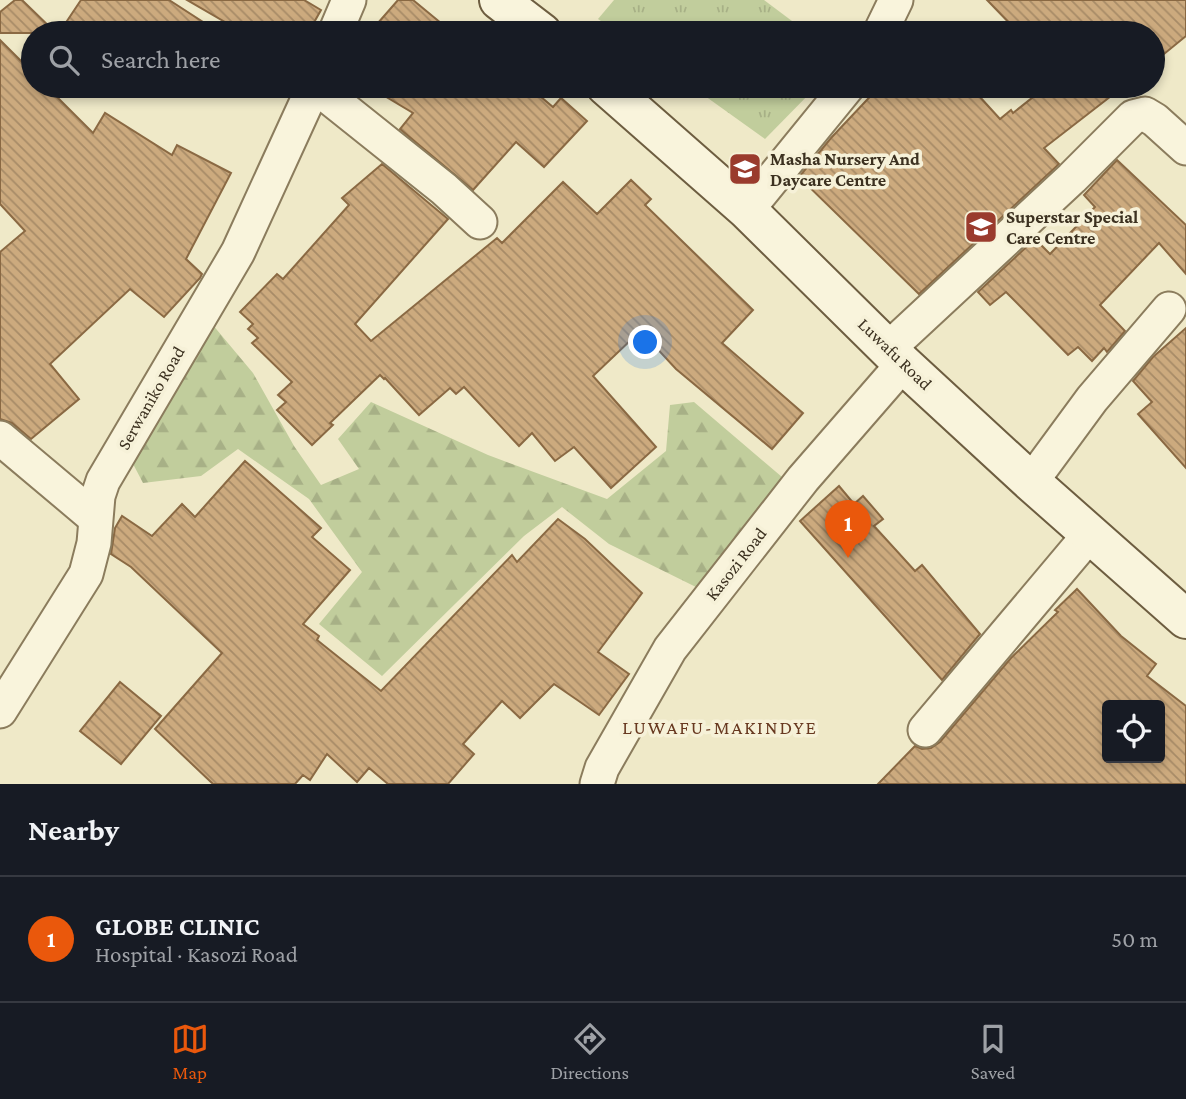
<!DOCTYPE html>
<html lang="en">
<head>
<meta charset="utf-8">
<style>
  body { margin:0; font-family:"Crimson Pro",serif; background:#20242c; color:#f1f3f6 }
  .controls { position:absolute; right:21px; bottom:21px; display:grid; overflow:hidden; border-radius:7px; box-shadow:0 4px 10px #0003 }
  .controls button { width:63px; height:63px; display:grid; place-items:center; padding:0; border:0; border-bottom:2px solid #363941; background:#171b24; color:#f1f3f6; font:35px sans-serif }
  .you { position:absolute; left:646px; top:343px; width:24px; height:24px; margin:-18px; border:5px solid #fff; border-radius:50%; background:#1a73e8; box-shadow:0 0 0 10px #1a73e833 }
  .badge { display:grid; place-items:center; width:46px; height:46px; border-radius:50%; background:#ea580c; color:#fff; font-size:23px; font-weight:700 }
  .pin { position:absolute; translate:-50% -58px; filter:drop-shadow(0 2px 4px #0008) }
  .pin::after { content:''; position:absolute; top:37px; width:24px; height:21px; background:inherit; clip-path:polygon(0 0,100% 0,50% 100%) }
  .list { margin:0; padding:0; list-style:none }
  h2 { display:flex; justify-content:space-between; align-items:center; height:91px; margin:0; padding:0 28px; font-size:30px }
  h2 small { font-size:23px; font-weight:400; color:#9ea1a6 }
  .list li { display:grid; grid-template-columns:46px 1fr auto; gap:21px; align-items:center; box-sizing:border-box; height:126px; padding:0 28px; border-top:2px solid #363941 }
  .list b { display:block; font-size:26px; white-space:nowrap }
  .list p { margin:0; font-size:23px; white-space:nowrap; color:#9ea1a6 }
  .list em { font-size:23px; font-style:normal; color:#9ea1a6 }
  .icon { flex:none; width:38px; height:38px; fill:none; stroke:currentColor; stroke-width:2; stroke-linecap:round; stroke-linejoin:round }
  .map { position:relative; flex:none; width:1186px; height:784px; overflow:hidden }
  .search { position:absolute; background:#171b24; box-shadow:0 4px 10px #0003; left:21px; right:21px; top:21px; height:77px; display:flex; align-items:center; gap:18px; box-sizing:border-box; padding:0 24px; border-radius:38px; color:#9ea1a6; font-size:26px }
  .sheet { height:217px; background:#171b24 }
  nav { display:flex; justify-content:space-around; align-items:center; box-sizing:border-box; height:98px; border-top:2px solid #363941; background:#171b24; font-size:19px; color:#9ea1a6 }
  nav a { display:grid; justify-items:center; gap:4px }
  nav .on { color:#ea580c }
  .map>svg:first-child { display:block }
  .grass { fill:url(#grass-tufts) }
  .forest { fill:url(#forest-firs) }
  .building { fill:url(#building-back-hatch); stroke:#8a6943; stroke-width:2; fill-rule:evenodd }
  .lines { fill:none; stroke-linecap:round; stroke-linejoin:round }
  .street-casing { stroke:#8b7c5d; stroke-width:37 }
  .secondary-casing { stroke:#6d5d40; stroke-width:42 }
  .street { stroke:#f9f4dc; stroke-width:33 }
  .secondary { stroke:#f9f4dc; stroke-width:38 }
  .labels { text-anchor:middle; dominant-baseline:central; stroke-width:7; stroke-linejoin:round; paint-order:stroke }
  .poi-label { font-size:18px; font-weight:bold; fill:#3c3120; stroke:#f6f1d8; text-anchor:start }
  .street-label { font-size:18px; fill:#3c3120; stroke:#f6f1d8 }
  .neighbourhood-label { font-size:19px; letter-spacing:2px; fill:#683920; stroke:#f6f1d8 }
</style>
</head>
<body>
<div class="map">
<svg width="1186" height="784" viewBox="0 0 1186 784">
  <defs>
    <pattern id="grass-tufts" width="24" height="20" patternUnits="userSpaceOnUse" patternTransform="scale(1.75)"><rect width="24" height="20" fill="#c1cd9c"/><path d="M3 7l-1-3M5 7V3M7 7l1-3M15 17l-1-3M17 17v-4M19 17l1-3" fill="none" stroke="#a7b086"/></pattern>
    <pattern id="forest-firs" width="22" height="20" patternUnits="userSpaceOnUse" patternTransform="scale(1.75)"><rect width="22" height="20" fill="#c1cd9c"/><path d="M5 1l3.5 6h-7zM16 11l3.5 6h-7z" fill="#a7b086"/></pattern>
    <pattern id="building-back-hatch" width="6" height="6" patternUnits="userSpaceOnUse" patternTransform="scale(1.75)"><rect width="6" height="6" fill="#ccaa7e"/><path d="M-1 5l2 2M0 0l6 6M5-1l2 2" fill="none" stroke="#a78b67"/></pattern>
  </defs>
  <rect width="100%" height="100%" fill="#efe9c8"/>
  <g class="grass">
    <path d="M 614,0 L 764,0 L 808,33 L 618,33 L 598,19 Z"/>
    <path d="M 691,86 L 817,86 L 765,139 Z"/>
  </g>
  <path class="forest" d="M 212,324 L 253,373 L 294,446 L 321,485 L 359,469 L 338,439 L 371,402 L 488,455 L 607,499 L 666,451 L 670,405 L 694,402 L 782,477 L 702,590 L 609,544 L 562,507 L 524,536 L 382,676 L 319,624 L 362,572 L 309,499 L 238,449 L 201,476 L 143,483 L 131,460 Z"/>
  <g class="building">
    <path d="M 15,0 L 22,0 L 56,33 L 0,33 L 0,12 Z"/>
    <path d="M 81,0 L 169,0 L 220,33 L 59,33 Z"/>
    <path d="M 187,0 L 304,0 L 321,10 L 308,33 L 244,33 Z"/>
    <path d="M 398,0 L 413,0 L 453,33 L 390,33 L 378,23 Z"/>
    <path d="M 987,0 L 1186,0 L 1186,36 L 1153,63 L 1153,33 L 1019,33 Z"/>
    <path d="M 0,40 L 33,73 L 33,86 L 46,86 L 93,133 L 105,113 L 172,155 L 177,145 L 231,173 L 186,259 L 202,274 L 200,278 L 164,317 L 130,289 L 50,364 L 79,399 L 31,439 L 12,423 L 0,419 L 0,252 L 25,231 L 0,204 Z"/>
    <path d="M 368,86 L 528,86 L 553,107 L 561,98 L 587,121 L 544,167 L 516,142 L 473,190 L 400,129 L 413,113 Z"/>
    <path d="M 880,86 L 970,86 L 1000,119 L 1011,110 L 1013,113 L 1047,86 L 1124,86 L 1044,148 L 1059,164 L 919,294 L 799,177 L 831,138 Z"/>
    <path d="M 1117,160 L 1186,225 L 1186,274 L 1159,243 L 1100,305 L 1125,331 L 1107,352 L 1104,348 L 1092,361 L 1078,347 L 1068,355 L 1006,292 L 990,305 L 978,292 L 1035,239 L 1050,254 L 1095,207 L 1084,195 Z"/>
    <path d="M 382,164 L 448,219 L 355,324 L 371,341 L 497,238 L 502,243 L 563,182 L 597,214 L 631,180 L 651,199 L 645,205 L 753,310 L 722,343 L 803,413 L 772,449 L 676,369 L 652,343 L 644,349 L 634,337 L 593,376 L 656,447 L 611,488 L 574,447 L 555,461 L 532,433 L 519,446 L 464,387 L 456,394 L 450,388 L 419,415 L 385,378 L 384,379 L 380,375 L 330,423 L 333,425 L 312,445 L 277,410 L 286,402 L 278,395 L 292,382 L 252,343 L 258,338 L 248,329 L 253,324 L 240,312 L 277,274 L 283,279 L 349,205 L 342,198 Z"/>
    <path d="M 1186,328 L 1186,468 L 1138,414 L 1152,402 L 1133,381 L 1153,357 Z"/>
    <path d="M 245,461 L 321,528 L 312,537 L 350,570 L 303,624 L 319,636 L 317,640 L 381,691 L 512,555 L 517,562 L 558,519 L 585,539 L 642,593 L 598,652 L 629,674 L 599,715 L 554,684 L 520,718 L 502,701 L 463,744 L 474,754 L 448,784 L 388,784 L 369,768 L 357,782 L 327,754 L 310,780 L 303,775 L 295,784 L 213,784 L 155,729 L 222,653 L 131,567 L 111,554 L 115,528 L 122,516 L 152,536 L 182,504 L 195,517 Z"/>
    <path d="M 839,486 L 854,504 L 863,496 L 883,519 L 874,526 L 915,571 L 922,565 L 980,634 L 942,680 L 800,521 Z"/>
    <path d="M 1077,589 L 1121,636 L 1156,664 L 1147,676 L 1186,706 L 1186,784 L 878,784 L 915,746 L 922,749 L 931,748 L 940,742 L 1011,658 L 1058,612 L 1055,610 ZM 1107,705 L 1160,705 L 1160,758 L 1107,758 Z"/>
    <path d="M 120,682 L 161,716 L 121,764 L 80,731 Z"/>
  </g>
  <g class="lines">
    <defs>
      <g id="street">
        <path d="M 335,33 L 349,0"/>
        <path d="M 880,33 L 896,0"/>
        <path d="M 315,86 L 444,189 L 480,222"/>
        <path d="M 747,210 L 848,86"/>
        <path d="M 889,348 L 1072,178 L 1133,117 L 1145,114 L 1155,120 L 1186,148"/>
        <path d="M 0,438 L 94,517"/>
        <path d="M 1031,482 L 1092,399 L 1169,309"/>
        <path d="M 0,711 L 86,574 L 94,543 L 98,496 L 103,481 L 238,252 L 314,86"/>
        <path d="M 925,730 L 1090,534"/>
        <path d="M 597,784 L 602,768 L 670,649 L 803,479 L 903,364"/>
      </g>
      <g id="secondary">
        <path d="M 499,0 L 542,33"/>
        <path d="M 606,86 L 747,210 L 903,364 L 1031,482 L 1186,619"/>
      </g>
    </defs>
    <use href="#street" class="street-casing"/>
    <use href="#secondary" class="secondary-casing"/>
    <use href="#street" class="street"/>
    <use href="#secondary" class="secondary"/>
  </g>
  <defs>
    <symbol id="school-square" viewBox="-11 -11 22 22"><rect x="-9" y="-9" width="18" height="18" rx="4" fill="#9a3b2d" stroke="#f6f1d8"/><path d="M0-5L7-2L0 1L-7-2ZM-4 1L0 2.5L4 1V4Q0 6-4 4Z" fill="#fff"/></symbol>
  </defs>
  <g fill-rule="evenodd">
    <use href="#school-square" x="726" y="150" width="38" height="38"/>
    <use href="#school-square" x="962" y="208" width="38" height="38"/>
  </g>
  <g class="labels">
    <g class="poi-label">
      <text x="770" y="159">Masha Nursery And<tspan x="770" dy="21">Daycare Centre</tspan></text>
      <text x="1006" y="217">Superstar Special<tspan x="1006" dy="21">Care Centre</tspan></text>
    </g>
    <g class="street-label">
      <text transform="translate(895 354) rotate(44)">Luwafu Road</text>
      <text transform="translate(151 398) rotate(-60)">Serwaniko Road</text>
      <text transform="translate(736 564) rotate(-52)">Kasozi Road</text>
    </g>
    <g class="neighbourhood-label">
      <text x="720" y="727">LUWAFU-MAKINDYE</text>
    </g>
  </g>
</svg>
<div class="controls">
<button><svg class="icon" aria-label="locate" viewBox="0 0 24 24"><circle cx="12" cy="12" r="6"/><path d="M12 2v4M12 18v4M2 12h4M18 12h4"/></svg></button>
</div>
<div class="you"></div>
<div class="pin badge" style="left:848px;top:558px">1</div>
<div class="search"><svg class="icon" aria-label="search" viewBox="0 0 24 24"><circle cx="10" cy="10" r="6"/><path d="M15 15l6 6"/></svg>Search here</div>
</div>
<section class="sheet">
<h2>Nearby<small></small></h2>
<ul class="list">
<li><span class="badge">1</span><div><b>GLOBE CLINIC</b><p>Hospital · Kasozi Road</p></div><em>50 m</em></li>
</ul>
</section>
<nav>
<a class="on"><svg class="icon" aria-label="map" viewBox="0 0 24 24"><path d="M3 6l6-2 6 2 6-2v14l-6 2-6-2-6 2zM9 4v14M15 6v14"/></svg>Map</a>
<a><svg class="icon" aria-label="directions" viewBox="0 0 24 24"><path d="M12 3l9 9-9 9-9-9zM9 14v-3h6M13 9l2 2-2 2"/></svg>Directions</a>
<a><svg class="icon" aria-label="saved" viewBox="0 0 24 24"><path d="M7 4h10v16l-5-4-5 4z"/></svg>Saved</a>
</nav>
</body>
</html>
